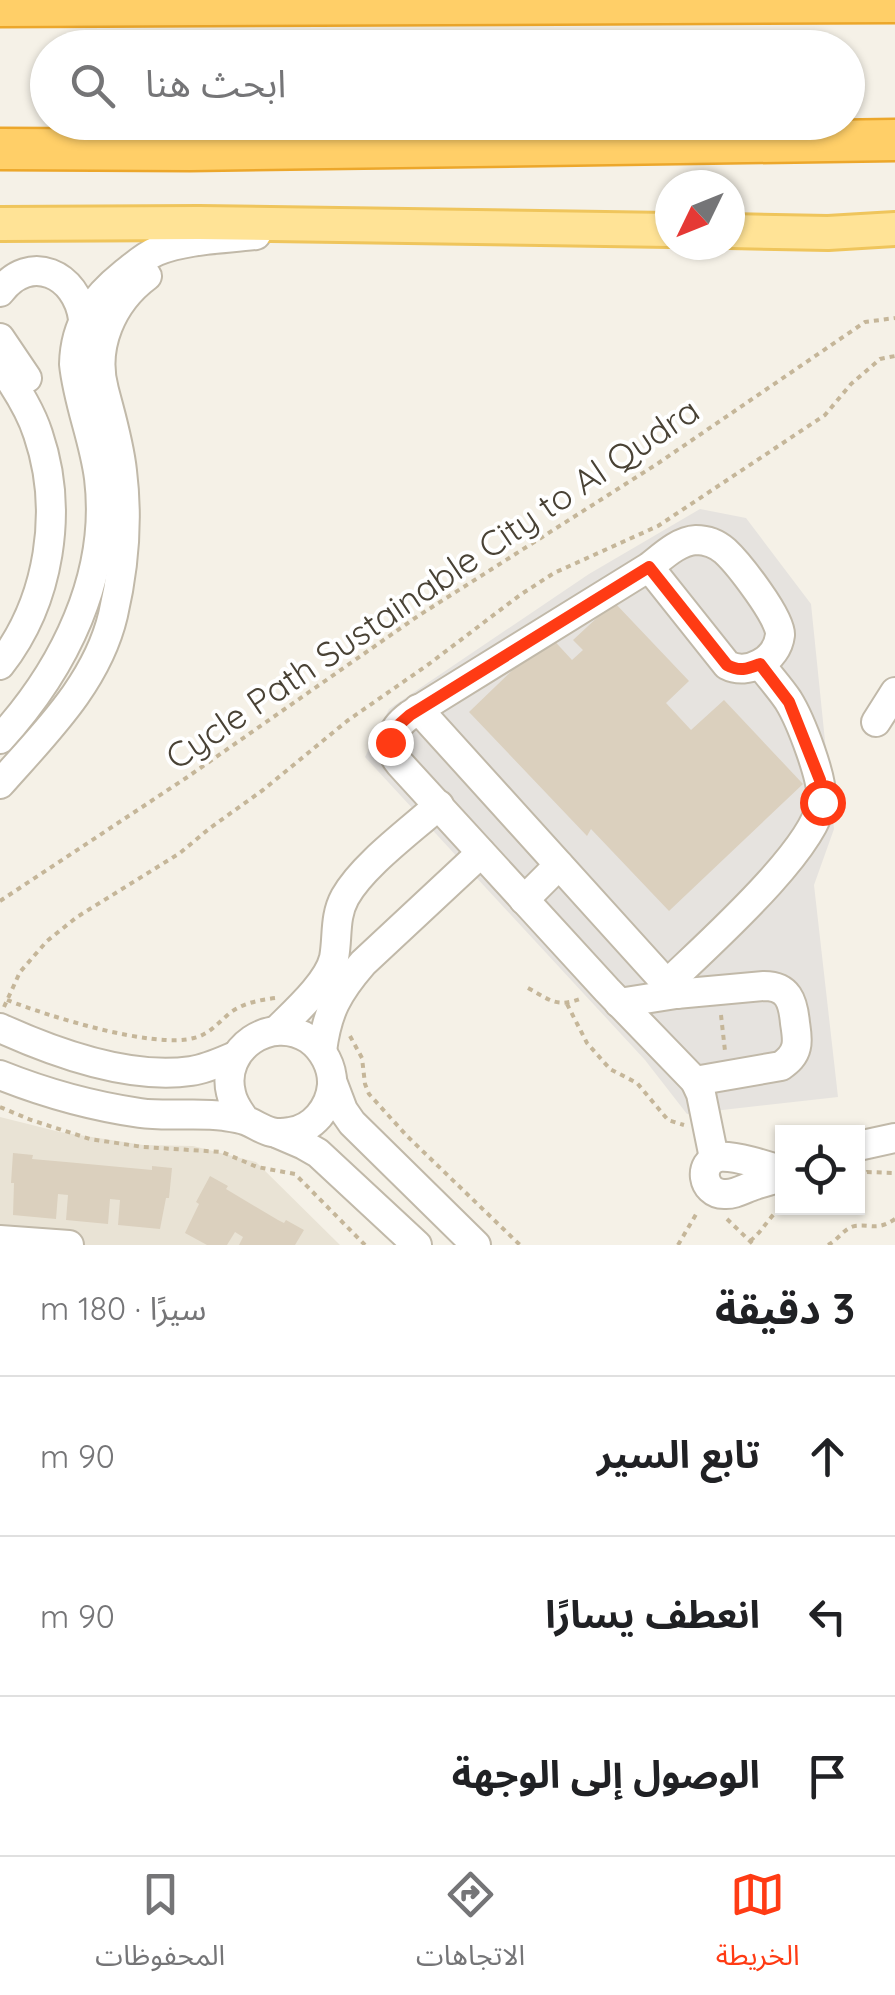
<!DOCTYPE html>
<html lang="ar">
<head>
<meta charset="utf-8">
<style>
  body { margin:0; font-family:Quicksand,"Noto Sans Arabic",sans-serif; background:#f2f2f2; color:#202124; direction:rtl }
  .controls { position:absolute; right:30px; bottom:30px; display:grid; overflow:hidden; border-radius:0px; box-shadow:0 2px 8px #0004 }
  .controls button { width:90px; height:90px; display:grid; place-items:center; padding:0; border:0; border-bottom:2px solid #e0e0e0; background:#fff; color:#202124; font:50px sans-serif }
  .compass { position:absolute; left:655px; top:170px; width:90px; height:90px; border-radius:50%; background:#fff; box-shadow:0 2px 8px #0004; rotate:227deg }
  .stop { position:absolute; width:30px; height:30px; margin:-22px; border:8px solid #ff3b14; border-radius:50%; background:#fff }
  .stop.end { background:#ff3b14; border-color:#fff; box-shadow:0 2px 10px #0008 }
  .list { margin:0; padding:0; list-style:none }
  h2 { display:flex; justify-content:space-between; align-items:center; height:130px; margin:0; padding:0 40px; font-size:42px }
  h2 small { font-size:32px; font-weight:400; color:#757577 }
  .list li { display:grid; grid-template-columns:65px 1fr auto; gap:30px; align-items:center; box-sizing:border-box; height:160px; padding:0 40px; border-top:2px solid #e0e0e0 }
  .list b { display:block; font-size:38px; white-space:nowrap }
  .list em { font-size:32px; font-style:normal; color:#757577 }
  .icon { flex:none; width:55px; height:55px; fill:none; stroke:currentColor; stroke-width:2; stroke-linecap:round; stroke-linejoin:round }
  .map { position:relative; flex:none; width:895px; height:1245px; overflow:hidden; direction:ltr }
  .search { position:absolute; background:#fff; box-shadow:0 2px 8px #0004; left:30px; right:30px; top:30px; height:110px; display:flex; align-items:center; gap:25px; box-sizing:border-box; padding:0 35px; border-radius:55px; color:#757577; font-size:38px }
  .sheet { height:610px; background:#fff }
  nav { display:flex; justify-content:space-around; align-items:center; box-sizing:border-box; height:140px; border-top:2px solid #e0e0e0; background:#fff; font-size:28px; color:#757577 }
  nav a { display:grid; justify-items:center; gap:5px }
  nav .on { color:#ff3b14 }
  .map>svg:first-child { display:block }
  .residential { fill:#e9e3d5 }
  .parking { fill:#e6e3df }
  .building { fill:#dbd0be }
  .lines { fill:none; stroke-linecap:round; stroke-linejoin:round }
  .minor-casing { stroke:#c1b9a9; stroke-width:32 }
  .major-casing { stroke:#efc55c; stroke-width:38 }
  .highway-casing { stroke:#eca72b; stroke-width:45 }
  .path { stroke:#c5b699; stroke-width:4; stroke-dasharray:5 5; stroke-linecap:butt }
  .minor { stroke:#fff; stroke-width:28 }
  .major { stroke:#ffe396; stroke-width:32 }
  .highway { stroke:#ffcf68; stroke-width:40 }
  .route { stroke:#ff3b14; stroke-width:12 }
  .labels { text-anchor:middle; dominant-baseline:central; stroke-width:8; stroke-linejoin:round; paint-order:stroke }
  .street-label { font-size:35px; fill:#494235; stroke:#fff }
</style>
</head>
<body>
<div class="map">
<svg width="895" height="1245" viewBox="0 0 895 1245">
  <rect width="100%" height="100%" fill="#f5f1e7"/>
  <path class="residential" d="M 0,1117 L 60,1132 L 143,1145 L 193,1146 L 256,1162 L 340,1245 L 0,1245 Z"/>
  <path class="parking" d="M 700,509 L 746,518 L 811,604 L 834,829 L 814,885 L 838,1097 L 687,1114 L 645,1060 L 365,757 L 389,709 L 589,574 Z"/>
  <g class="building">
    <path d="M 614,602 L 689,681 L 666,703 L 691,730 L 724,700 L 803,784 L 669,911 L 591,829 L 587,836 L 469,712 L 549,635 L 572,660 L 583,650 L 573,640 Z"/>
    <path d="M 13,1153 L 33,1155 L 32,1159 L 66,1162 L 152,1170 L 152,1166 L 172,1168 L 169,1198 L 166,1198 L 160,1229 L 118,1225 L 120,1200 L 110,1199 L 108,1224 L 66,1220 L 68,1195 L 58,1194 L 56,1219 L 13,1215 L 14,1183 L 11,1183 Z"/>
    <path d="M 210,1176 L 228,1186 L 226,1189 L 278,1220 L 284,1223 L 286,1220 L 304,1230 L 295,1245 L 239,1245 L 243,1237 L 235,1232 L 227,1245 L 207,1245 L 185,1233 L 199,1204 L 196,1202 Z"/>
  </g>
  <g class="lines">
    <defs>
      <g id="minor">
        <path d="M 0,292 C 30,252 77,274 83,319"/>
        <path d="M 0,338 L 27,378"/>
        <path d="M 0,365 C 15,386 30,409 38,434 C 64,510 50,601 0,665"/>
        <path d="M 649,567 L 727,665 C 748,676 777,660 780,635 C 782,619 738,563 725,551 C 717,544 706,540 696,540 C 678,541 662,557 649,567 L 410,715 C 391,729 384,745 400,764 L 607,990 L 695,1081 L 701,1094 L 714,1158"/>
        <path d="M 418,709 L 676,994"/>
        <path d="M 876,722 L 895,692"/>
        <path d="M 0,739 C 64,669 111,575 99,478 C 94,439 78,403 74,364 C 75,323 94,298 125,273 C 134,266 145,256 157,251 C 187,239 224,239 256,235"/>
        <path d="M 0,784 C 45,733 97,683 113,615 C 124,568 128,519 122,471 C 119,443 111,417 104,390 C 92,347 112,302 147,276"/>
        <path d="M 524,900 L 559,865"/>
        <path d="M 667,984 C 704,948 814,851 821,803 C 825,782 800,719 788,700 C 780,688 769,676 760,664"/>
        <path d="M 619,1003 L 676,994 L 764,986 C 788,986 793,1001 795,1023 C 796,1030 798,1040 796,1047 C 794,1056 788,1061 781,1066 L 695,1081"/>
        <path d="M 0,1028 C 55,1053 129,1080 191,1071 C 206,1069 221,1062 235,1056"/>
        <path d="M 277,1030 C 295,1012 328,983 334,958 C 338,937 334,917 345,897 C 363,865 410,831 439,805"/>
        <path d="M 322,1051 C 327,1012 337,993 363,963 L 481,853"/>
        <path d="M 0,1075 C 45,1093 92,1106 140,1113 C 168,1117 197,1112 224,1116 C 231,1117 240,1118 247,1121 C 263,1128 270,1136 290,1132 C 313,1129 330,1108 332,1085 C 333,1067 323,1049 309,1039 C 271,1014 220,1049 231,1093 C 233,1104 239,1111 245,1120"/>
        <path d="M 332,1081 L 343,1110 L 352,1123 L 476,1245"/>
        <path d="M 276,1133 L 304,1145 L 318,1153 L 417,1245"/>
        <path d="M 858,1146 L 895,1138"/>
        <path d="M 782,1171 C 769,1166 733,1155 719,1157 C 697,1162 702,1194 724,1194 C 735,1195 745,1188 755,1185 C 766,1181 776,1181 782,1171"/>
        <path d="M 0,1240 L 69,1245"/>
      </g>
      <g id="major">
        <path d="M 0,224 L 199,223 L 670,230"/>
        <path d="M 730,231 L 828,233 L 895,229"/>
      </g>
      <g id="highway">
        <path d="M 0,6 L 895,2"/>
        <path d="M 0,149 L 190,150 L 895,140"/>
      </g>
    </defs>
    <use href="#minor" class="minor-casing"/>
    <use href="#major" class="major-casing"/>
    <use href="#highway" class="highway-casing"/>
    <g class="path">
      <path d="M 0,901 L 186,778 L 418,616 L 657,464 L 865,322 L 895,318"/>
      <path d="M 528,988 C 552,1001 556,1008 583,998"/>
      <path d="M 7,1000 C 48,1016 152,1049 194,1038 C 210,1034 219,1022 231,1012 C 244,1003 259,1000 275,998"/>
      <path d="M 567,1004 L 587,1043 L 610,1069 L 637,1083 L 668,1120 L 684,1125"/>
      <path d="M 4,1007 L 20,972 L 47,941 L 77,917 L 180,853 L 210,828 L 263,790 L 347,721 L 429,664 L 520,595 L 554,573 L 658,526 L 825,415 L 851,384 L 880,359 L 895,356"/>
      <path d="M 721,1015 L 725,1051"/>
      <path d="M 350,1036 L 362,1058 L 365,1084 L 369,1094 L 407,1136 L 520,1245"/>
      <path d="M 0,1107 L 31,1120 L 90,1139 L 143,1147 L 222,1152 L 257,1167 L 295,1174 L 365,1245"/>
      <path d="M 858,1177 L 867,1172 L 895,1173"/>
      <path d="M 727,1219 L 754,1245"/>
      <path d="M 750,1241 C 764,1230 769,1216 782,1207"/>
      <path d="M 678,1245 L 698,1211"/>
      <path d="M 828,1245 C 838,1240 844,1228 855,1226 C 873,1224 877,1231 895,1219"/>
    </g>
    <use href="#minor" class="minor"/>
    <use href="#major" class="major"/>
    <use href="#highway" class="highway"/>
  </g>
  <g class="lines">
    <path class="route" d="M 390,742 L 393,730 L 410,715 L 649,567 L 727,665 C 740,672 747,669 760,664 L 789,702 L 820,780 L 822,802"/>
  </g>
  <g class="labels">
    <g class="street-label">
      <text transform="translate(432 583) rotate(-34)">Cycle Path Sustainable City to Al Qudra</text>
    </g>
  </g>
</svg>
<div class="controls">
<button><svg class="icon" aria-label="locate" viewBox="0 0 24 24"><circle cx="12" cy="12" r="6"/><path d="M12 2v4M12 18v4M2 12h4M18 12h4"/></svg></button>
</div>
<svg class="compass" viewBox="-18 -18 36 36"><path d="M0-13l5 13h-10z" fill="#e53935"/><path d="M0 13l5-13h-10z" fill="#757577"/></svg>
<div class="stop" style="left:822px;top:802px"></div>
<div class="stop end" style="left:390px;top:742px"></div>
<div class="search"><svg class="icon" aria-label="search" viewBox="0 0 24 24"><circle cx="10" cy="10" r="6"/><path d="M15 15l6 6"/></svg>ابحث هنا</div>
</div>
<section class="sheet">
<h2>3 دقيقة<small>سيرًا · 180 m</small></h2>
<ul class="list">
<li><svg class="icon" aria-label="ahead" viewBox="0 0 24 24"><path d="M12 20V5M6 11l6-6 6 6"/></svg><div><b>تابع السير</b></div><em>90 m</em></li>
<li><svg class="icon" aria-label="left" viewBox="0 0 24 24"><path d="M17 20v-9H6M10 6l-5 5 5 5"/></svg><div><b>انعطف يسارًا</b></div><em>90 m</em></li>
<li><svg class="icon" aria-label="arrive" viewBox="0 0 24 24"><path d="M6 21V4h12l-3 4 3 4H6"/></svg><div><b>الوصول إلى الوجهة</b></div></li>
</ul>
</section>
<nav>
<a class="on"><svg class="icon" aria-label="map" viewBox="0 0 24 24"><path d="M3 6l6-2 6 2 6-2v14l-6 2-6-2-6 2zM9 4v14M15 6v14"/></svg>الخريطة</a>
<a><svg class="icon" aria-label="directions" viewBox="0 0 24 24"><path d="M12 3l9 9-9 9-9-9zM9 14v-3h6M13 9l2 2-2 2"/></svg>الاتجاهات</a>
<a><svg class="icon" aria-label="saved" viewBox="0 0 24 24"><path d="M7 4h10v16l-5-4-5 4z"/></svg>المحفوظات</a>
</nav>
</body>
</html>
